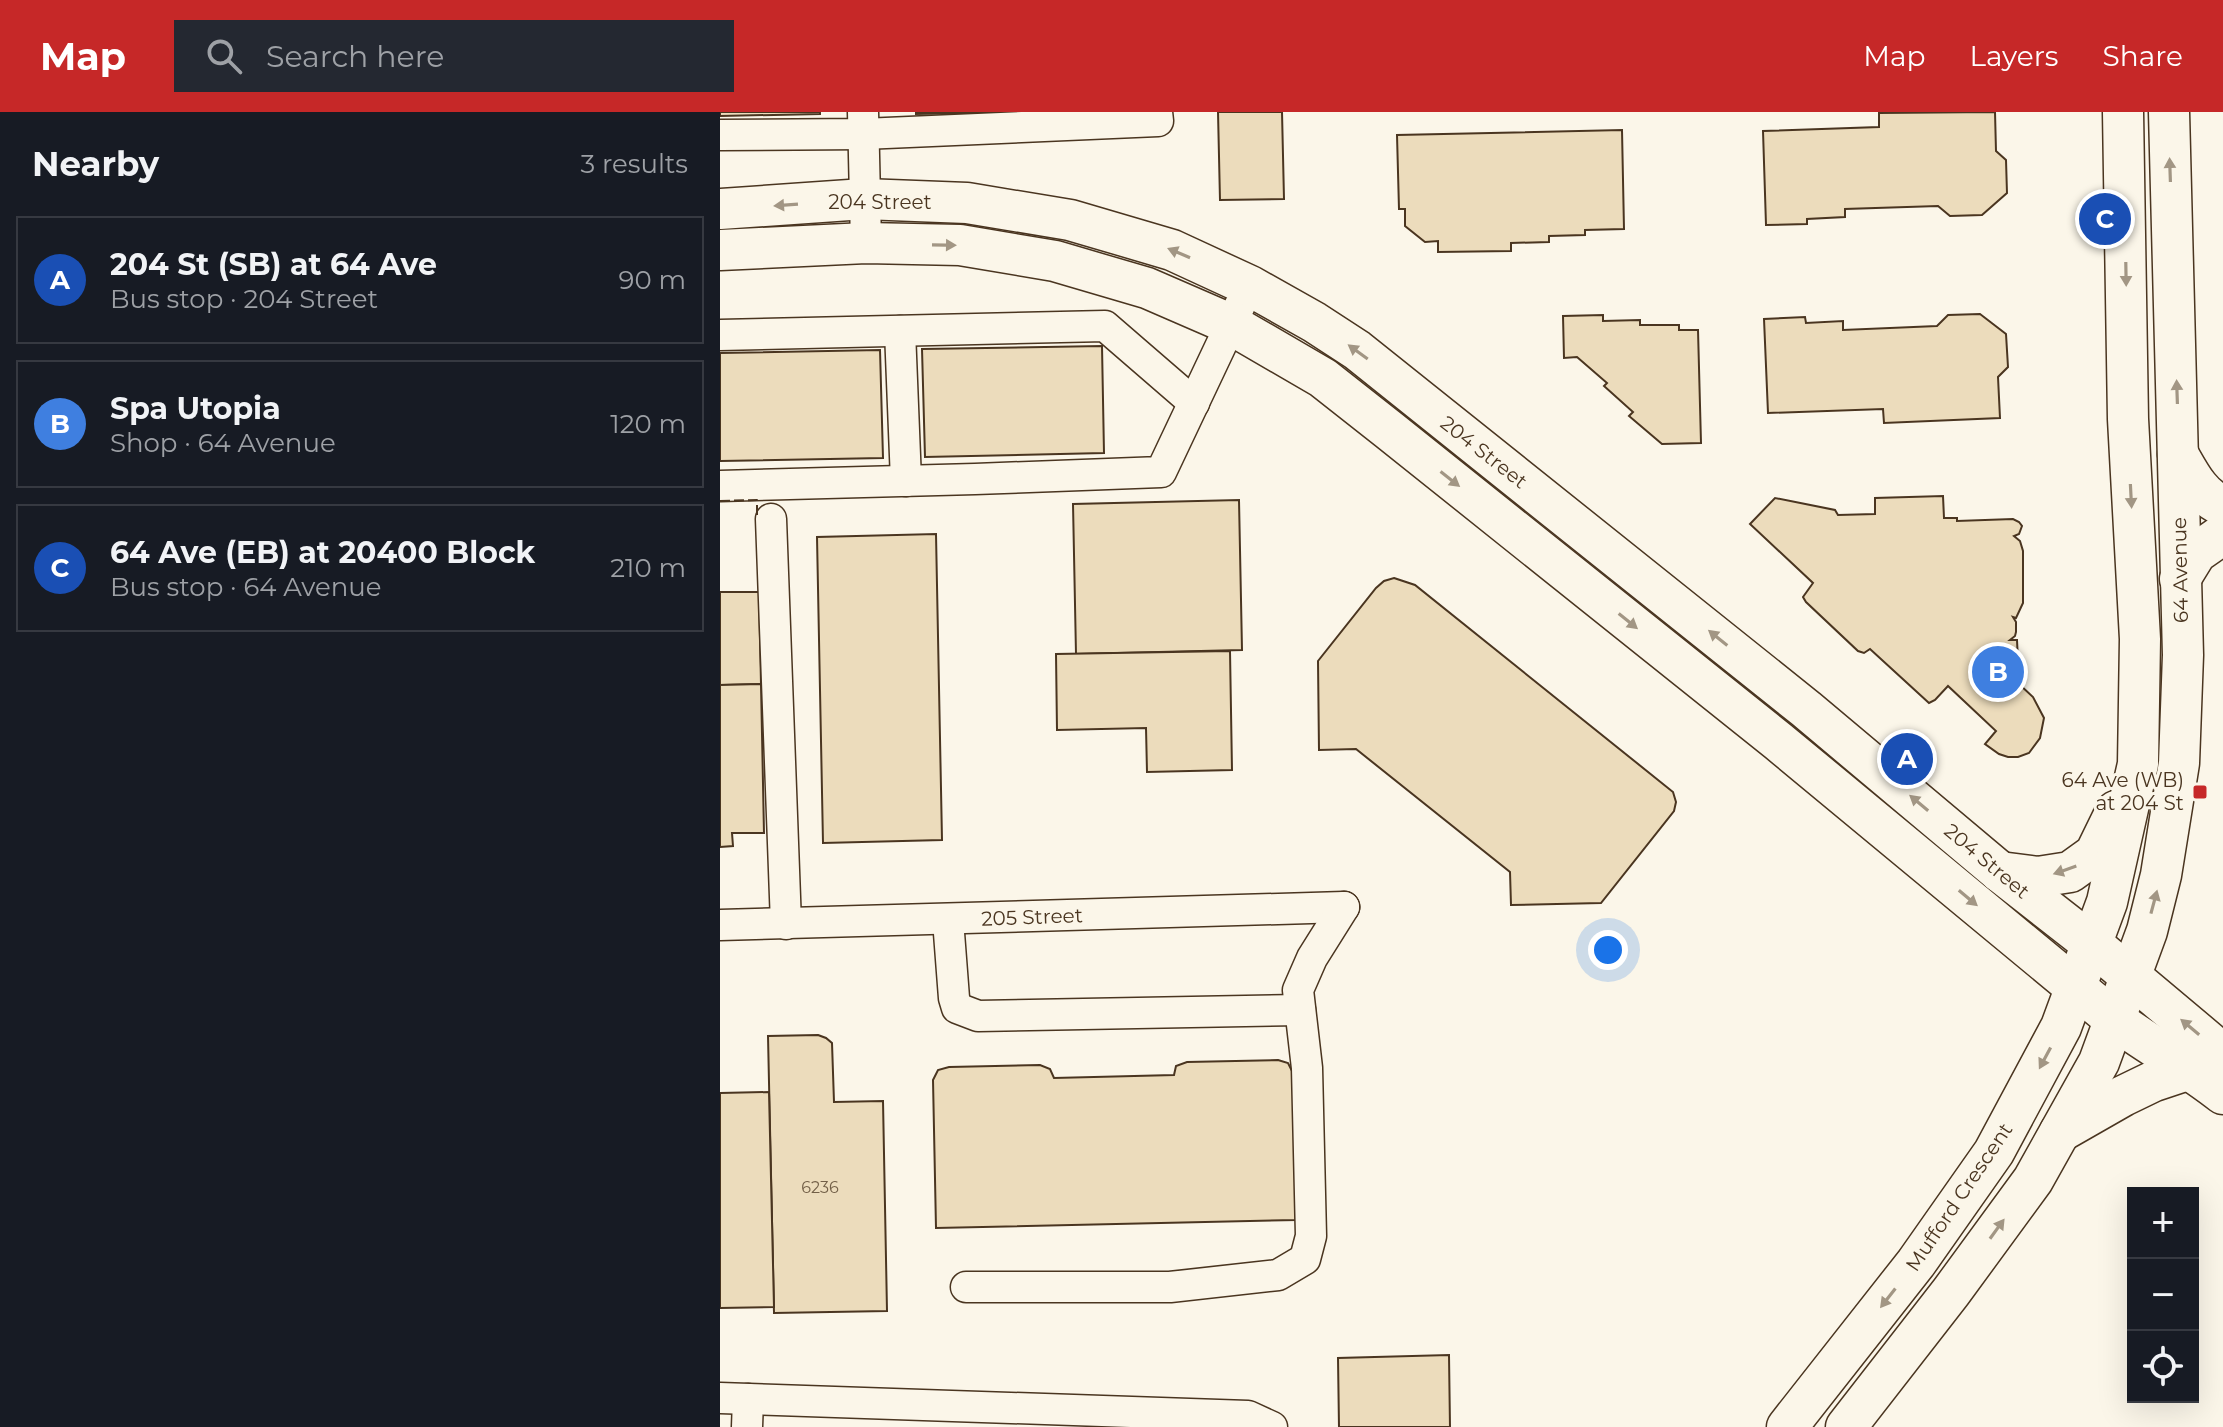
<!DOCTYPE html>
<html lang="en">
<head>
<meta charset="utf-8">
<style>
  body { margin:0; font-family:Montserrat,sans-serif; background:#242831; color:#f1f3f6 }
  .controls { position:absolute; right:24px; bottom:24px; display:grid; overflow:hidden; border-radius:0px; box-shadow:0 8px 32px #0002 }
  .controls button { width:72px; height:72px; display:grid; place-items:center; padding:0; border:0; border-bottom:2px solid #363941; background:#171b24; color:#f1f3f6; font:40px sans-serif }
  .you { position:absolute; left:888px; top:838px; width:28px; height:28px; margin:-20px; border:6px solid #fff; border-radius:50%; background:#1a73e8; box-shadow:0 0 0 12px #1a73e833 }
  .badge { display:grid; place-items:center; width:52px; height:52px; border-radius:50%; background:#c62828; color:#fff; font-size:26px; font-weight:700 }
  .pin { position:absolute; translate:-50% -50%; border:4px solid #fff; box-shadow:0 2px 8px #0006 }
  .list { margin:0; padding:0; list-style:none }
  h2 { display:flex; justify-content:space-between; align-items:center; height:104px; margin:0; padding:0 32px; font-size:34px }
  h2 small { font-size:26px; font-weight:400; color:#9ea1a6 }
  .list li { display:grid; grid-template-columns:52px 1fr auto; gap:24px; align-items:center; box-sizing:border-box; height:128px; margin:0 16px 16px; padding:0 16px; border:2px solid #363941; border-radius:0px }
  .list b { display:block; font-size:30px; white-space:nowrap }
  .list p { margin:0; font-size:26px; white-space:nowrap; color:#9ea1a6 }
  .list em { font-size:26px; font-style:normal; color:#9ea1a6 }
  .icon { flex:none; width:44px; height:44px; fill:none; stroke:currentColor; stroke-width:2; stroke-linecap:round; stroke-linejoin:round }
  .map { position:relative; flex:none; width:1503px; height:1315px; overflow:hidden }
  header { display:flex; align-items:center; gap:48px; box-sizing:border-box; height:112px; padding:0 40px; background:#c62828; color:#fff }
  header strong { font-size:38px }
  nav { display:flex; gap:44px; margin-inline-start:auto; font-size:28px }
  .search { width:560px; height:72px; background:#242831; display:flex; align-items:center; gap:20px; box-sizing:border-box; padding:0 28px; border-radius:0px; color:#9ea1a6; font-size:30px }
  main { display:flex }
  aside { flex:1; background:#171b24 }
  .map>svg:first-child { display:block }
  .building { fill:#ecdcbc; stroke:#4a3520; stroke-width:2 }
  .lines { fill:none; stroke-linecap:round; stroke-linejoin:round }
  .minor-casing { stroke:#4a3520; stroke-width:33 }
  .major-casing { stroke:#4a3520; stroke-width:43 }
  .minor { stroke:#fbf6e9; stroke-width:30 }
  .major { stroke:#fbf6e9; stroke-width:40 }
  .fence { stroke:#4a3520; stroke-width:2; stroke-dasharray:10 4; stroke-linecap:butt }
  .oneway { fill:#a29684 }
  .poi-dot { fill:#c62828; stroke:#fbf6e9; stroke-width:3 }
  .labels { text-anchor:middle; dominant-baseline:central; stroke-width:6; stroke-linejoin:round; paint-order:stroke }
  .number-label { font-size:16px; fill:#725f47 }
  .street-label { font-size:20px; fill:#4a3520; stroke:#fbf6e9 }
  .poi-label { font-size:20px; fill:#4a3520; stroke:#fbf6e9; text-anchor:end }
</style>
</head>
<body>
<header>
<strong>Map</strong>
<div class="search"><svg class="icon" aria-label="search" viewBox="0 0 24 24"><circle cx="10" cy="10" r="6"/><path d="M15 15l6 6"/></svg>Search here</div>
<nav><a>Map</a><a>Layers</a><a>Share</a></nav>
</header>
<main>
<aside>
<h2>Nearby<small>3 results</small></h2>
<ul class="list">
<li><span class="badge" style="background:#1a4fb4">A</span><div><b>204 St (SB) at 64 Ave</b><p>Bus stop · 204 Street</p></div><em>90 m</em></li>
<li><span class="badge" style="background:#3f7fe0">B</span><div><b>Spa Utopia</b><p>Shop · 64 Avenue</p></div><em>120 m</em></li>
<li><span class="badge" style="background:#1a4fb4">C</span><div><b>64 Ave (EB) at 20400 Block</b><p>Bus stop · 64 Avenue</p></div><em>210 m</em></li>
</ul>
</aside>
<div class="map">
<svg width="1503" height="1315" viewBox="0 0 1503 1315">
  <rect width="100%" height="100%" fill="#fbf6e9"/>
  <g class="building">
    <path d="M 0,0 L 100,0 L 100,2 L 0,4 Z"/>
    <path d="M 196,0 L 298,0 L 196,2 Z"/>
    <path d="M 498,0 L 562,0 L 564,87 L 500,88 Z"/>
    <path d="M 1275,0 L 1276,39 L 1286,48 L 1287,81 L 1262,103 L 1230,104 L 1218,94 L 1125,97 L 1125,105 L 1087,107 L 1087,112 L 1046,113 L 1043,19 L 1159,15 L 1159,1 Z"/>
    <path d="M 902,18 L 904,117 L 865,118 L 865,123 L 829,124 L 829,130 L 791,131 L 791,139 L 718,140 L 718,129 L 705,130 L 685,114 L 685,97 L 679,97 L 677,23 Z"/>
    <path d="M 1260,202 L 1286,222 L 1288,255 L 1278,265 L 1280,306 L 1164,311 L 1163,297 L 1048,301 L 1044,207 L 1085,205 L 1086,211 L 1123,209 L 1123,218 L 1217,214 L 1228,203 Z"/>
    <path d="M 883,203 L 883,209 L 920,208 L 920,213 L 959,213 L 959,218 L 978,218 L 981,331 L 942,332 L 909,304 L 913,300 L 884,274 L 887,271 L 857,245 L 844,246 L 843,204 Z"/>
    <path d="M 382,234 L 384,341 L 205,345 L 202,237 Z"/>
    <path d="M 160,238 L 163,346 L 0,349 L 0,241 Z"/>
    <path d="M 1223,384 L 1224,406 L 1237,406 L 1237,409 L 1293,407 L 1299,410 L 1302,414 L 1299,422 L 1294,424 L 1300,429 L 1303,439 L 1303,491 L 1296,506 L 1293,505 L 1296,510 L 1296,520 L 1295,524 L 1290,528 L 1297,528 L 1299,572 L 1313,585 L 1324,606 L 1320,626 L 1309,641 L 1298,645 L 1288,645 L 1279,642 L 1265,632 L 1276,619 L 1228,574 L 1215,588 L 1209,591 L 1150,537 L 1144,541 L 1138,539 L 1086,490 L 1083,485 L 1093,471 L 1030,412 L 1055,386 L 1115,398 L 1118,403 L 1155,402 L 1155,386 Z"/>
    <path d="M 519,388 L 522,538 L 356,542 L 353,392 Z"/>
    <path d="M 216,422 L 222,728 L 103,731 L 97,425 Z"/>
    <path d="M 674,466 L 695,473 L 953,680 L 956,690 L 954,699 L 881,791 L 791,793 L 790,760 L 636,637 L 599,638 L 598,549 L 656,476 L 664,469 Z"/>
    <path d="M 0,480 L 39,480 L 41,572 L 0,573 Z"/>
    <path d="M 510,539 L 512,658 L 427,660 L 426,616 L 337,618 L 336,542 Z"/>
    <path d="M 41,572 L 44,721 L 12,721 L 13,734 L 0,735 L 0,573 Z"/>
    <path d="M 98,923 L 106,926 L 112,931 L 114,990 L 163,989 L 167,1199 L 54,1201 L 48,924 Z"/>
    <path d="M 558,948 L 568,951 L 573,961 L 576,1108 L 216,1116 L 213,968 L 218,958 L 229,955 L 320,953 L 330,957 L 334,966 L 454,963 L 456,954 L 467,950 Z"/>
    <path d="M 49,980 L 54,1195 L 0,1196 L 0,981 Z"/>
    <path d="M 729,1243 L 730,1315 L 619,1315 L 618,1246 Z"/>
  </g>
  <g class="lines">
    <defs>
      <g id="minor">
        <path d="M 143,0 L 146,131"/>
        <path d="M 0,23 L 143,22 L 438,9 L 437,0"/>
        <path d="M 180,219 L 186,369"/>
        <path d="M 0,223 L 385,214 L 474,291"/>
        <path d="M 0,374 L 255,367 L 441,360 L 520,193"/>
        <path d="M 51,407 L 66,812"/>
        <path d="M 228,808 L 234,886 L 237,896 L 258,904 L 580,898"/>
        <path d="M 0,813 L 624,795"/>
        <path d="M 246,1175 L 450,1175 L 558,1163 L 585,1147 L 591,1124 L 587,956 L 578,878 L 592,846 L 624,795"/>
        <path d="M 0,1286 L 528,1304 L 552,1315"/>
        <path d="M 27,1315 L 28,1287"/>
      </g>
      <g id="major">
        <path d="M 0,97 L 144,87 L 247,91 L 350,108 L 452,138 L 530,174 L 594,210 L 637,238 L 1086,597 L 1280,760 L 1372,832 L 1503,942"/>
        <path d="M 0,138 L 146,131 L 240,133 L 335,149 L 427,176 L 510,212 L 603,266 L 669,318 L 1058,629 L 1395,908 C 1431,934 1469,955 1503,982"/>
        <path d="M 1458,342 C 1470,363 1480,384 1503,394"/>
        <path d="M 1460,467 L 1476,441 L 1503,422"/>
        <path d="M 1280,760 L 1318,765 L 1350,760 L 1375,742 L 1396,699"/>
        <path d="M 1340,1020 L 1403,984 L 1434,969 L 1470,957"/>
        <path d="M 1067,1315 L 1196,1151 L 1274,1040 L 1341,915 L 1387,790 L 1418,652 L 1420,527 L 1408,307 L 1403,0"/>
        <path d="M 1126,1315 L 1231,1180 L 1313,1068 L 1379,950 L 1427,819 L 1441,763 L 1459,651 L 1463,543 L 1449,0"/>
      </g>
    </defs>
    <use href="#minor" class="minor-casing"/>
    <use href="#major" class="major-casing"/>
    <use href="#minor" class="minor"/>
    <use href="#major" class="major"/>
    <path class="fence" d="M 0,389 L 37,388 L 37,407"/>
  </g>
  <defs><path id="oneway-solid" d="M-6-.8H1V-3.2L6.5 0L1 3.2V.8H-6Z" transform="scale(2)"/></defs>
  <g class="oneway">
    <use href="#oneway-solid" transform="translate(1450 58) rotate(-92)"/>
    <use href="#oneway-solid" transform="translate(66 93) rotate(176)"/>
    <use href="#oneway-solid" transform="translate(224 133) rotate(1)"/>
    <use href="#oneway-solid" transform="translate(459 141) rotate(-157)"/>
    <use href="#oneway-solid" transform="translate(1406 162) rotate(89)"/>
    <use href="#oneway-solid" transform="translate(638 240) rotate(-144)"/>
    <use href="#oneway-solid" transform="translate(1457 280) rotate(-92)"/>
    <use href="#oneway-solid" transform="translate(730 367) rotate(38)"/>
    <use href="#oneway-solid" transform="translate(1411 384) rotate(87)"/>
    <use href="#oneway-solid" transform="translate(908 509) rotate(39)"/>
    <use href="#oneway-solid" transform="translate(998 526) rotate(-141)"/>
    <use href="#oneway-solid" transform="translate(1199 691) rotate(-140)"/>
    <use href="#oneway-solid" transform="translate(1345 758) rotate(161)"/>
    <use href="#oneway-solid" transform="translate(1248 786) rotate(40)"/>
    <use href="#oneway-solid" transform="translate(1434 790) rotate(-75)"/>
    <use href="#oneway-solid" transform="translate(1470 915) rotate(-140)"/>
    <use href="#oneway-solid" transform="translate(1325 946) rotate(118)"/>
    <use href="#oneway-solid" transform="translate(1277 1117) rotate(-54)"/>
    <use href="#oneway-solid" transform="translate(1168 1186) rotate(128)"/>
  </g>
  <rect class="poi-dot" x="1472" y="672" width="16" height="16" rx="4"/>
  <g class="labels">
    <g class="number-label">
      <text x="100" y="1075">6236</text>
    </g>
    <g class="street-label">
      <text x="160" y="90">204 Street</text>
      <text transform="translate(764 340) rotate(38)">204 Street</text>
      <text transform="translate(1460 458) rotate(-91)">64 Avenue</text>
      <text transform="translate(1267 749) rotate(40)">204 Street</text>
      <text transform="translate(312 805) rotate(-2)">205 Street</text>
      <text transform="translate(1239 1085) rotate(-56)">Mufford Crescent</text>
    </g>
    <g class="poi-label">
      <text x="1464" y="668">64 Ave (WB)<tspan x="1464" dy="23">at 204 St</tspan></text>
    </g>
  </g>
</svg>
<div class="controls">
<button>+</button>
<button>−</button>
<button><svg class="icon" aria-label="locate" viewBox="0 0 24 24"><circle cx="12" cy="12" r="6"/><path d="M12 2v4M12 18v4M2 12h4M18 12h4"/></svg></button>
</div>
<div class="you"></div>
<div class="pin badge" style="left:1187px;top:647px;background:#1a4fb4">A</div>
<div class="pin badge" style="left:1278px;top:560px;background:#3f7fe0">B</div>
<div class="pin badge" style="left:1385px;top:107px;background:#1a4fb4">C</div>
</div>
</main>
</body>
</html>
